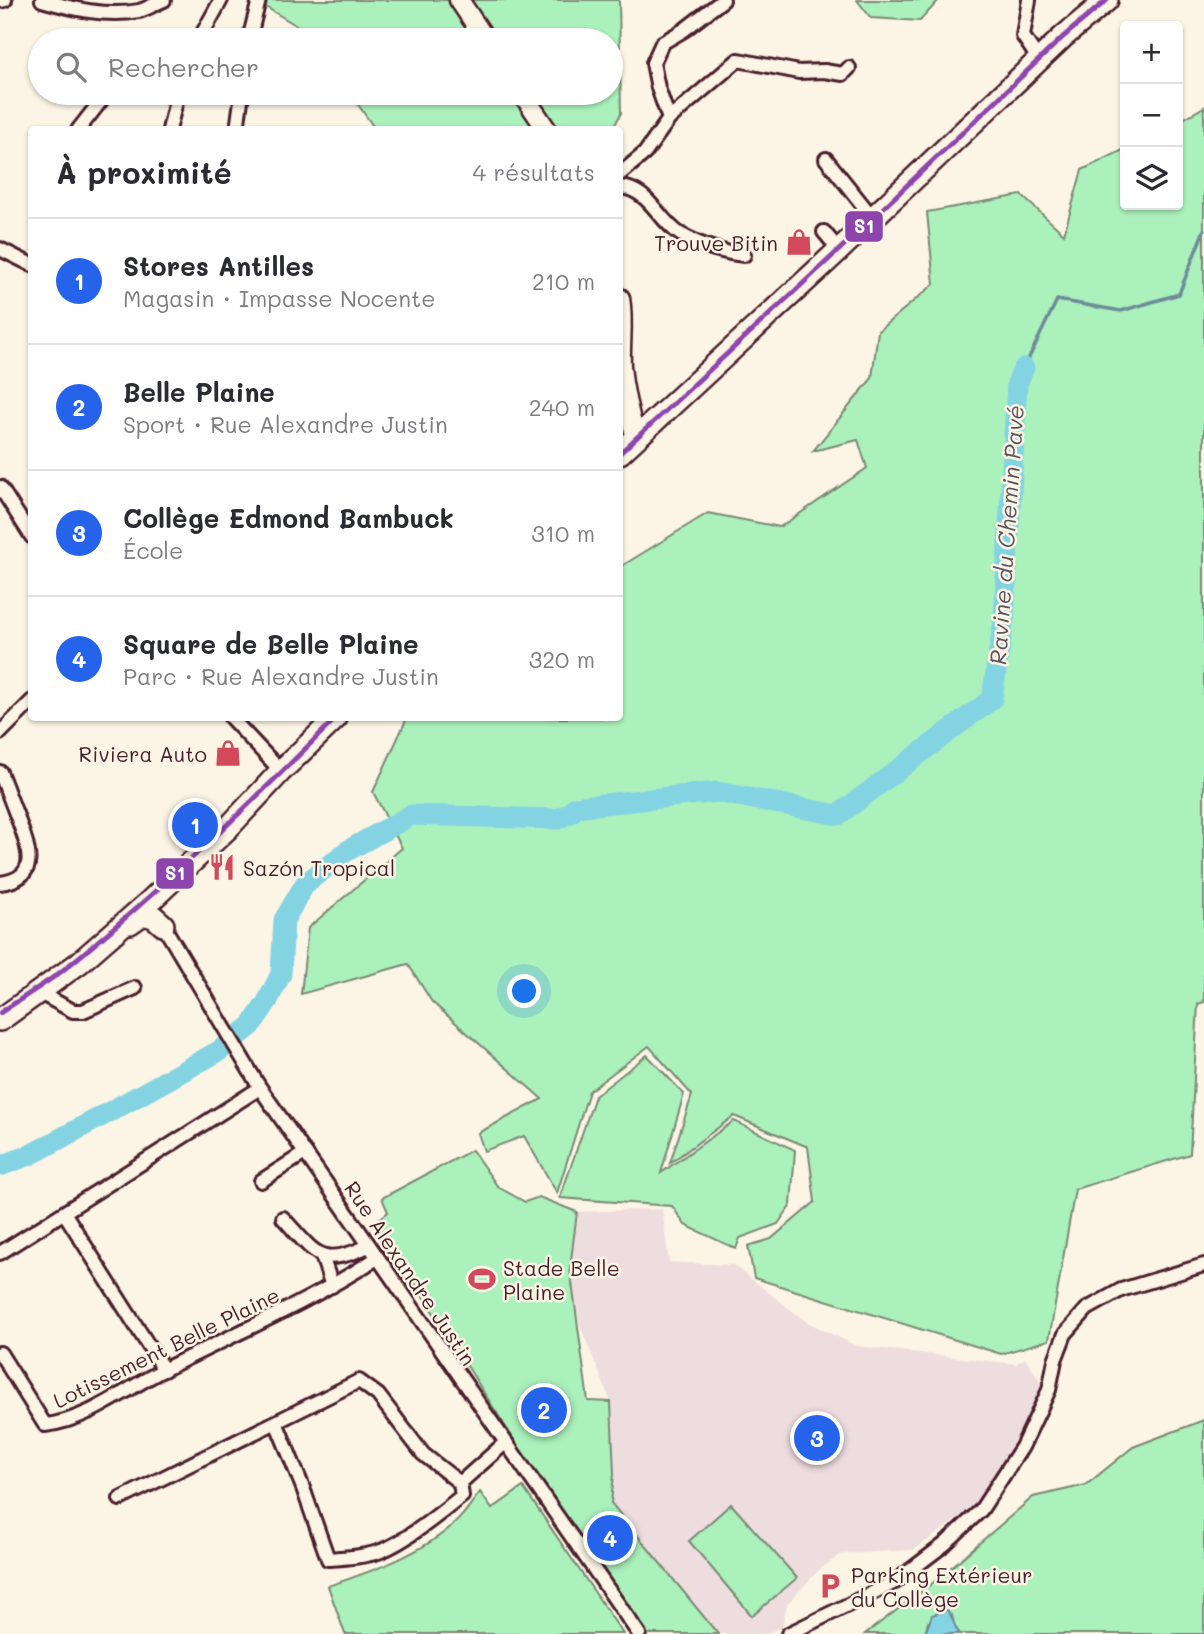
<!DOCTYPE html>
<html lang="fr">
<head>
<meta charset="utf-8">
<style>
  body { margin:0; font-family:Mali,sans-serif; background:#f7f7f7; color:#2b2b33 }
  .controls { position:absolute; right:21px; top:21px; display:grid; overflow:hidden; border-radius:7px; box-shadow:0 2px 5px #0004 }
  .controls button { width:63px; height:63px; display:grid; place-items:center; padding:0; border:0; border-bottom:2px solid #e1e1e2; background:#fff; color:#2b2b33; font:35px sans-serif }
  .you { position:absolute; left:525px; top:992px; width:24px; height:24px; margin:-18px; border:5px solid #fff; border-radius:50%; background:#1a73e8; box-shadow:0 0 0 10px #1a73e833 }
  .badge { display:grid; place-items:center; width:46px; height:46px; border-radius:50%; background:#2563eb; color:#fff; font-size:23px; font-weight:700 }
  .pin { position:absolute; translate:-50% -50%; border:4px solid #fff; box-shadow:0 2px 7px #0006 }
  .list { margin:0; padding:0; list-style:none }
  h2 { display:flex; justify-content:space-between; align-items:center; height:91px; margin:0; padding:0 28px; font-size:30px }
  h2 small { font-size:23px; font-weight:400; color:#7c7c81 }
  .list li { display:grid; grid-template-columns:46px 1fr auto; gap:21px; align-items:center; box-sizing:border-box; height:126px; padding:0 28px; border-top:2px solid #e1e1e2 }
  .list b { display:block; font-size:26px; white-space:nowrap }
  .list p { margin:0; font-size:23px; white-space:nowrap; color:#7c7c81 }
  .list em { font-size:23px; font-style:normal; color:#7c7c81 }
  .icon { flex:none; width:38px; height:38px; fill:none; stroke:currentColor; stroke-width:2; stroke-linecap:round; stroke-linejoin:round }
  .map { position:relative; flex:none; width:1204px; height:1634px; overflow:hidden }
  .search { position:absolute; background:#fff; box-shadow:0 2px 5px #0004; left:28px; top:28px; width:595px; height:77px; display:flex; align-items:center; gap:18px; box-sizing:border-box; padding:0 24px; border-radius:38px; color:#7c7c81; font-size:26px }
  .panel { position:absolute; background:#fff; box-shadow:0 2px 5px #0004; left:28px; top:126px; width:595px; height:595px; border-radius:7px }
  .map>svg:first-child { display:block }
  .built { fill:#eeddde }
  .green { fill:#abf1bc; stroke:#7a8874; stroke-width:2 }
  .water { fill:#84d3e3; stroke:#6d8b99; stroke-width:2 }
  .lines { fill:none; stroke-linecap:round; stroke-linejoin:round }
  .stream { stroke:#6d8b99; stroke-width:3.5 }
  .river { stroke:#84d3e3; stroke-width:21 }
  .street-casing { stroke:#4a1f2b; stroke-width:18 }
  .secondary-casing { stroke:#4a1f2b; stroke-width:23 }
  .highway-casing { stroke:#4a1f2b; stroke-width:26 }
  .street { stroke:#fcf5e5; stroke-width:12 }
  .secondary { stroke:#fcf5e5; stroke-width:18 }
  .highway { stroke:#fcf5e5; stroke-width:21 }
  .bus-1-casing { stroke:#fcf5e5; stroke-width:10 }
  .bus-1 { stroke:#8e44ad; stroke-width:5 }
  .labels { text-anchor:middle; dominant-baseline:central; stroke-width:5; stroke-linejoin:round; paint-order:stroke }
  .poi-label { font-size:21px; fill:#4a1f2b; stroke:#fcf5e5; text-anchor:start }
  .street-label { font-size:21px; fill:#4a1f2b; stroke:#fcf5e5 }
  .water-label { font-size:23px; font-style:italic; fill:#5b5562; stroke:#fcf5e5 }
  .line-badge { stroke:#fcf5e5; stroke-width:2.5 }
  .badge-label { font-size:19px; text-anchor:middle; font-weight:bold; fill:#fff }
</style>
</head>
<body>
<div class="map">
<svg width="1204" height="1634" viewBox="0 0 1204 1634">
  <rect width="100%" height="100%" fill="#fcf5e5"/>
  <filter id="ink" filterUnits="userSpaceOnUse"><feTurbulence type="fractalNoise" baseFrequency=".0143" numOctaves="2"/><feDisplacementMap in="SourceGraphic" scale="14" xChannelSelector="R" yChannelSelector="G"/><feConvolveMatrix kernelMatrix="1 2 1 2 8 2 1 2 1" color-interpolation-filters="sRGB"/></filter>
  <g filter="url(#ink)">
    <path class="built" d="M 662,1209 L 669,1262 L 733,1265 L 807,1322 L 857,1346 L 1016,1364 L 1025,1358 L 1047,1391 L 992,1494 L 914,1550 L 842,1554 L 819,1570 L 787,1604 L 782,1627 L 766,1634 L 718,1634 L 611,1503 L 614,1474 L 611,1402 L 579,1323 L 570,1268 L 577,1212 Z"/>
    <g class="green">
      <path d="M 254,0 L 619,0 L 621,113 L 613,129 L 375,129 L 350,93 L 611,93 L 611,40 L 314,40 L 309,33 Z"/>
      <path d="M 857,0 L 939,0 L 920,21 L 871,18 Z"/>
      <path d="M 1204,107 L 1204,1002 L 1198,1004 L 1190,1154 L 1075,1189 L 1049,1340 L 1001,1354 L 754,1278 L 748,1246 L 771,1239 L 815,1202 L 808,1147 L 734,1116 L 670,1163 L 692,1095 L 649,1046 L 589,1091 L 557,1193 L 524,1136 L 484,1151 L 478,1133 L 542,1099 L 432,1002 L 408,964 L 301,994 L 308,928 L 402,848 L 373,792 L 407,718 L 620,718 L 620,567 L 708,513 L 780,527 L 867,468 L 858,440 L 813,451 L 872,378 L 878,331 L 934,284 L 927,212 L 1021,195 L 1064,234 L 1082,170 L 1125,149 L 1125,205 L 1178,205 L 1178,122 Z"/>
      <path d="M 647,1055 L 684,1094 L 661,1173 L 734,1121 L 795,1150 L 791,1205 L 778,1224 L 740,1238 L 736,1249 L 685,1225 L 672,1206 L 560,1198 L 595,1096 Z"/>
      <path d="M 472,1150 L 498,1187 L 525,1202 L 539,1197 L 577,1212 L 570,1268 L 588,1401 L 611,1402 L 614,1474 L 611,1503 L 718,1634 L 645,1634 L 519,1448 L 376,1222 L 388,1212 L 382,1198 Z"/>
      <path d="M 1204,1420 L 1204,1634 L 960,1634 L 954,1625 L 952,1615 L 928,1622 L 925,1634 L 865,1634 L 934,1582 L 1033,1497 L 1086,1485 L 1133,1447 Z"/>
      <path d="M 523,1487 L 623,1634 L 345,1634 L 328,1586 C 372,1571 421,1555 456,1522 C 465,1514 472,1502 480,1492 L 492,1509 Z"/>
      <path d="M 731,1504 L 797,1578 L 752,1616 L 689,1541 Z"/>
    </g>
    <path class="water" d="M 947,1610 C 954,1617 953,1627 960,1634 L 925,1634 L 932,1615 Z"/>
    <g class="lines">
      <path class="stream" d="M 1024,368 L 1057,300 L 1121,311 L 1179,294 L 1204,230"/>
      <path class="river" d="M 0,1166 L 30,1155 L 104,1115 L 219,1051 L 251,1026 L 267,1002 L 281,974 L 284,920 L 305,884 L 347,851 L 411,815 L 558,819 L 572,812 L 575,807 L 717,792 L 838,815 L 992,699 L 1004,618 L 1017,383 L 1024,368"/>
      <defs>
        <g id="street">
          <path d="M 42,0 C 73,9 106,17 139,11 C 147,9 156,3 164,0"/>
          <path d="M 1029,0 L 1023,36 L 1039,60"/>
          <path d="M 0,1 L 5,0"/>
          <path d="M 199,40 L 221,0"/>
          <path d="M 249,40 L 259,0"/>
          <path d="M 669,119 L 738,60 L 799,72 L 824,71 L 843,74 L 849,68"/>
          <path d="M 78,130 L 107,93"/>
          <path d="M 169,130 L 178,93"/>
          <path d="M 237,130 L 242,93"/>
          <path d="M 826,159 L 873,218"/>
          <path d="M 620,174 L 645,153 L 669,119 L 658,88 L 653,63 L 662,43 L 684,30 L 723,0"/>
          <path d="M 620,187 C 649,189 658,220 680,234 C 700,245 722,253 744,255"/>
          <path d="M 824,232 L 839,250"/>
          <path d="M 0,249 L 32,265"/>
          <path d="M 0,487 L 32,537"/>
          <path d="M 231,718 L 281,771"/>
          <path d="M 0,733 L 32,701"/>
          <path d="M 0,772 C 6,788 12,803 18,819 C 28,847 42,878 0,883"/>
          <path d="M 163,925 L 260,1088 L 639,1634"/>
          <path d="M 40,993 L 73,1011 L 83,1011 L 135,988"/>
          <path d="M 261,1181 L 305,1153"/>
          <path d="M 65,1214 L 164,1370"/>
          <path d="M 283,1218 C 315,1253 320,1269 368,1246"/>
          <path d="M 0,1253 L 260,1088"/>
          <path d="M 322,1256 L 332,1286"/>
          <path d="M 0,1353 L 45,1425 C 87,1421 127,1388 165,1369 C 236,1333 310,1302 377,1258"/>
          <path d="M 460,1483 L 505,1443"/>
          <path d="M 120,1499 L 359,1381 L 378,1395 L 423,1454 L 460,1483 L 462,1496 C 440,1513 407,1541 381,1551 C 364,1557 345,1558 328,1559 L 303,1488 L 276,1422"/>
          <path d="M 788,1634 L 895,1582 L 945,1544 L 981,1510 L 1022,1447 L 1049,1390 L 1055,1360 L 1065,1334 L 1087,1309 L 1121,1290 L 1204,1265"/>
        </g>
        <g id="secondary">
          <path d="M 459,0 L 486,40"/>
          <path d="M 522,93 L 547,130"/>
          <path d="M 620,298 C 624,321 620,343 621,366 C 623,390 629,415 636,438"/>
        </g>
        <g id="highway">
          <path d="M 620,453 L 839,250 L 1063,37 L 1107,0"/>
          <path d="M 130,923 L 143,914 L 154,917 L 163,925"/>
          <path d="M 0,1020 L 79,963 L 149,902 L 228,828 L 281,771 L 336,718"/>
        </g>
      </defs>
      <use href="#street" class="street-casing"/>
      <use href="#secondary" class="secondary-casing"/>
      <use href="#highway" class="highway-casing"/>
      <use href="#street" class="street"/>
      <use href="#secondary" class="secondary"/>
      <use href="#highway" class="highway"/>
      <defs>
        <g id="bus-1">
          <path d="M 620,453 L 839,250 L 1063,37 L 1107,0"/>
          <path d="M 0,1013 C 20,999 42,986 62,971 C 158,893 249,806 336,718"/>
        </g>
      </defs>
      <use href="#bus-1" class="bus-1-casing"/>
      <use href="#bus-1" class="bus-1"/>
    </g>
  </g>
  <defs>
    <symbol id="shop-bare" viewBox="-9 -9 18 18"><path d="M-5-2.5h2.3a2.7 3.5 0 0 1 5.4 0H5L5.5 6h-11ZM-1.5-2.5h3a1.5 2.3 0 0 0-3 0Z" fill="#d1495b" stroke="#fcf5e5" stroke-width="2.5" paint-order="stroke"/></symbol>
    <symbol id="restaurant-bare" viewBox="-9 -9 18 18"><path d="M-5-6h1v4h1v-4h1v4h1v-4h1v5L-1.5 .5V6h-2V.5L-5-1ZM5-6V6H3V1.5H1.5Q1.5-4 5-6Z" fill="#d1495b" stroke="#fcf5e5" stroke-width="2.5" paint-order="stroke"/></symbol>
    <symbol id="stadium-bare" viewBox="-9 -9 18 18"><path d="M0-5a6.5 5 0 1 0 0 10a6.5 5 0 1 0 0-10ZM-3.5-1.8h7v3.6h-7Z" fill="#d1495b" stroke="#fcf5e5" stroke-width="2.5" paint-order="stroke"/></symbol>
    <symbol id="parking-bare" viewBox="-9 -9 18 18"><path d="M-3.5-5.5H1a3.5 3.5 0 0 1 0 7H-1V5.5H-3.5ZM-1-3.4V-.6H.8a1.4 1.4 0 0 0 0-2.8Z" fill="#d1495b" stroke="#fcf5e5" stroke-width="2.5" paint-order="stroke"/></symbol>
  </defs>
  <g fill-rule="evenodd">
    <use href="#shop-bare" x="780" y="223" width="38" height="38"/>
    <use href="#shop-bare" x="209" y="734" width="38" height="38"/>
    <use href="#restaurant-bare" x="203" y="848" width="38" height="38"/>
    <use href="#stadium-bare" x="463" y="1260" width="38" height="38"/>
    <use href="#parking-bare" x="811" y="1567" width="38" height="38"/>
  </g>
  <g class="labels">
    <g class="poi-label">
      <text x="778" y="242" text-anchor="end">Trouve Bitin</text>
      <text x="207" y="753" text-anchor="end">Riviera Auto</text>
      <text x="243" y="867">Sazón Tropical</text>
      <text x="503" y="1267">Stade Belle<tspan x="503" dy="24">Plaine</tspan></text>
      <text x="851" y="1574">Parking Extérieur<tspan x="851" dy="24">du Collège</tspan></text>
    </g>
    <g class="street-label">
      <text transform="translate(411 1273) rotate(56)">Rue Alexandre Justin</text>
      <text transform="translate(166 1347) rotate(-26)">Lotissement Belle Plaine</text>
    </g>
    <g class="water-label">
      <text transform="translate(1006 535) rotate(-86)">Ravine du Chemin Pavé</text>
    </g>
  </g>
  <g class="line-badge">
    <rect x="844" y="210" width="40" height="33" rx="7" fill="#8e44ad"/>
    <rect x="155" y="857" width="40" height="33" rx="7" fill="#8e44ad"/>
  </g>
  <g class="badge-label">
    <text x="864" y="233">S1</text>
    <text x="175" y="880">S1</text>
  </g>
</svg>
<div class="controls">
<button>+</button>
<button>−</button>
<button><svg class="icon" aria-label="layers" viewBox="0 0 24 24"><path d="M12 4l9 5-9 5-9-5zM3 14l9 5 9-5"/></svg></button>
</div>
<div class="you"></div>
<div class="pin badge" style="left:195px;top:825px">1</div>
<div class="pin badge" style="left:544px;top:1410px">2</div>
<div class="pin badge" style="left:817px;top:1438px">3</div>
<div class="pin badge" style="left:610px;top:1538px">4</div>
<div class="search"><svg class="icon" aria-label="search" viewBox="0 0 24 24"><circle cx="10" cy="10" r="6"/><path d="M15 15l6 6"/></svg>Rechercher</div>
<section class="panel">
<h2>À proximité<small>4 résultats</small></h2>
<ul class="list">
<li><span class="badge">1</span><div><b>Stores Antilles</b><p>Magasin · Impasse Nocente</p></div><em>210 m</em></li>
<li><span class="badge">2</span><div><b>Belle Plaine</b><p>Sport · Rue Alexandre Justin</p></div><em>240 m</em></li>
<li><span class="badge">3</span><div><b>Collège Edmond Bambuck</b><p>École</p></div><em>310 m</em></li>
<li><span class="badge">4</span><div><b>Square de Belle Plaine</b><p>Parc · Rue Alexandre Justin</p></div><em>320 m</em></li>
</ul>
</section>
</div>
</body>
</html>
